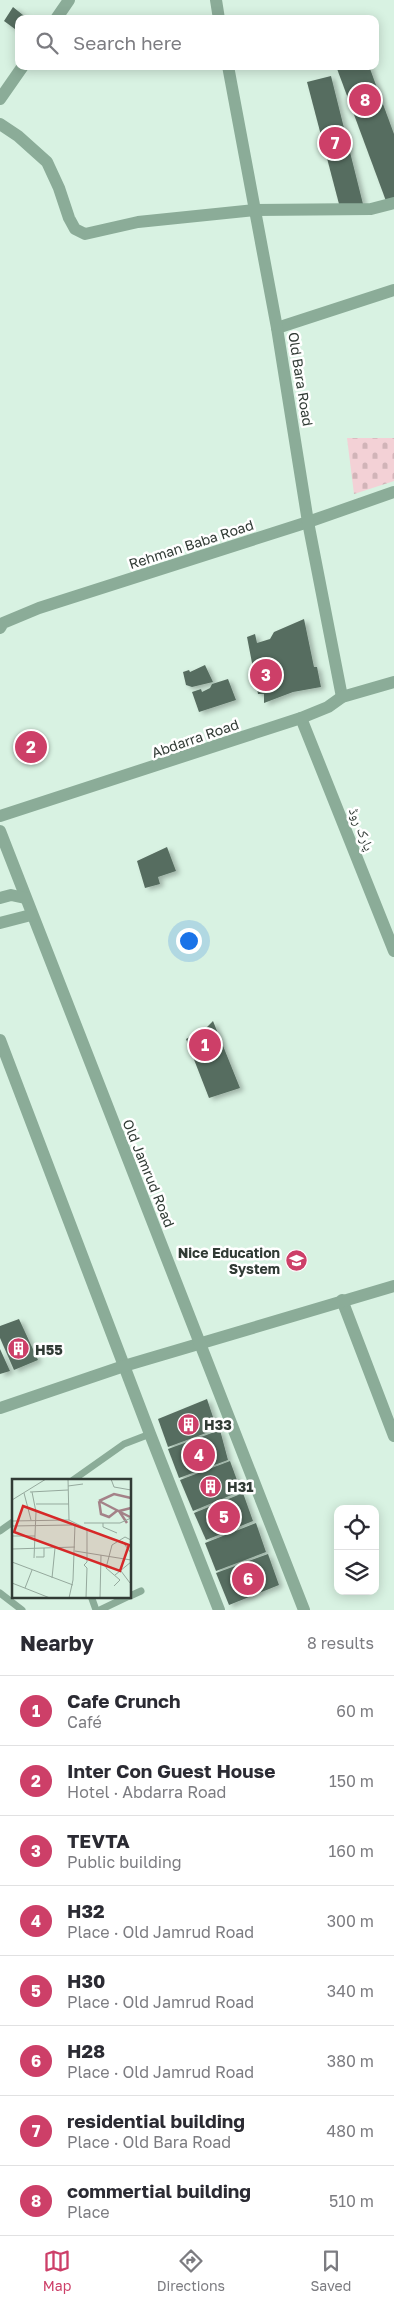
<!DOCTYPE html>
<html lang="en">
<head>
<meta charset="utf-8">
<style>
  body { margin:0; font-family:"Golos Text","Noto Naskh Arabic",sans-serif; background:#f2f2f3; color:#2b2b33 }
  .controls { position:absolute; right:15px; bottom:15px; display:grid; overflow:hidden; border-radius:10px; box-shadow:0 2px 12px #0003 }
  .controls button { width:45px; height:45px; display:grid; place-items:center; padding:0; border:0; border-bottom:1px solid #e1e1e2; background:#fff; color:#2b2b33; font:25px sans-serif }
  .you { position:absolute; left:188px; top:940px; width:18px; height:18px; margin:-12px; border:4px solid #fff; border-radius:50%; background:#1a73e8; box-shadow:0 0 0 8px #1a73e833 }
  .badge { display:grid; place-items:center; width:32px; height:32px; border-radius:50%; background:#cd3f68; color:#fff; font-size:16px; font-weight:700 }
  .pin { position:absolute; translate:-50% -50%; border:2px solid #fff; box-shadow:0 1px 5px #0006 }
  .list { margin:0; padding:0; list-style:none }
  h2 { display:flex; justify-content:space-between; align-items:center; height:65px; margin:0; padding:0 20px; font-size:21px }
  h2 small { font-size:16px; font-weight:400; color:#7c7c81 }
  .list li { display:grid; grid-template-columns:32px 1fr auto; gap:15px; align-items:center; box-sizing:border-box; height:70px; padding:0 20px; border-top:1px solid #e1e1e2 }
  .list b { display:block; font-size:19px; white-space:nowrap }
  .list p { margin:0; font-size:16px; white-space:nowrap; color:#7c7c81 }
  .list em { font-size:16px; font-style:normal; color:#7c7c81 }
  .icon { flex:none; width:28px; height:28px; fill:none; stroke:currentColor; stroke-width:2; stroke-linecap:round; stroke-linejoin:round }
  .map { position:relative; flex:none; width:394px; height:1610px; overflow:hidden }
  .search { position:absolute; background:#fff; box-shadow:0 2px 12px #0003; left:15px; right:15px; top:15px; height:55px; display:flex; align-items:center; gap:12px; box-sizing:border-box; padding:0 18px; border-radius:10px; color:#7c7c81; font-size:19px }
  .sheet { height:625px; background:#fff }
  nav { display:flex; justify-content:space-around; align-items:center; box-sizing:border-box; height:70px; border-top:1px solid #e1e1e2; background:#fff; font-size:14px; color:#7c7c81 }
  nav a { display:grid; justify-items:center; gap:2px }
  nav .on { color:#cd3f68 }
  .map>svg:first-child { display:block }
  .cemetery { fill:url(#cemetery-stones) }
  .building { fill:#576d60; filter:url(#shadow) }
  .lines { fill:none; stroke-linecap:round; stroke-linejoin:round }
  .service { stroke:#8bac98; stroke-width:7 }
  .minor { stroke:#8bac98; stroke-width:12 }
  .tertiary { stroke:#8bac98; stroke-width:12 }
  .labels { text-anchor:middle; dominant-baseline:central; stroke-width:5; stroke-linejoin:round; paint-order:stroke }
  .street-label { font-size:14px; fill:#313b35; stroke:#fff }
  .poi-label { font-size:14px; font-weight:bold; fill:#313b35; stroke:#fff; text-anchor:start }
  .inset-river { fill:none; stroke:#a48288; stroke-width:2.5 }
  .inset-road { fill:none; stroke:#95a99d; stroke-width:1 }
  .view { fill:#d62828; fill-opacity:0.15; stroke:#d62828; stroke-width:2.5 }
  .inset-edge { fill:none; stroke:#313b35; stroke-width:2.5 }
</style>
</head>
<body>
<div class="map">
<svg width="394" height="1610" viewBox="0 0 394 1610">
  <defs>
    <pattern id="cemetery-stones" width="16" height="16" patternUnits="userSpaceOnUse" patternTransform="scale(1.25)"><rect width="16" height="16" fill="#f3d1d6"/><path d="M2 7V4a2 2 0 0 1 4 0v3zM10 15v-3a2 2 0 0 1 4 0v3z" fill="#d1b4b8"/></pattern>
    <filter id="shadow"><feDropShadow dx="4" dy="2.5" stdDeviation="2.5" flood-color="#0004"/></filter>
  </defs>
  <rect width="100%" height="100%" fill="#d8f2e2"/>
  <path class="cemetery" d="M 347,438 L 394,438 L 394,481 L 354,494 Z"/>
  <g class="building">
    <path d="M 13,7 L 28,19 L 19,19 L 19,32 L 4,21 Z"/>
    <path d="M 336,66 L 369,66 L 394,134 L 394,198 L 386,201 Z"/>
    <path d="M 331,76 L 363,204 L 339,204 L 307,82 Z"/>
    <path d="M 304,619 L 314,667 L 317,667 L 321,687 L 293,692 L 264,703 L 264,694 L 258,694 L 247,637 L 255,634 L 257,643 L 270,639 L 274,632 Z"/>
    <path d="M 205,665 L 213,682 L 192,687 L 186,685 L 183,672 L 189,670 L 190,672 Z"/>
    <path d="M 228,679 L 236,700 L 199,712 L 192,692 L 201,689 L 202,692 L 210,688 L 212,684 Z"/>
    <path d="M 167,847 L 176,871 L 158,877 L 160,884 L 145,888 L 137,861 Z"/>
    <path d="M 213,1021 L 240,1088 L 209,1098 L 186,1039 L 206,1028 Z"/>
    <path d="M 19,1319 L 38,1360 L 14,1370 L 0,1338 L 0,1326 Z"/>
    <path d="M 0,1349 L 10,1371 L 0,1374 Z"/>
    <path d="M 207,1399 L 217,1429 L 168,1447 L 158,1419 Z"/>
    <path d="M 220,1430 L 228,1460 L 179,1478 L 168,1449 Z"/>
    <path d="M 230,1461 L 241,1491 L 193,1511 L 180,1480 Z"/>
    <path d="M 243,1493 L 253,1521 L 206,1540 L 194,1513 Z"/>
    <path d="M 256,1523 L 266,1552 L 216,1571 L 205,1543 Z"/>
    <path d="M 268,1554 L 279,1585 L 229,1605 L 216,1573 Z"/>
  </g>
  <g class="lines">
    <g class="service">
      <path d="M 73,1480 L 124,1444 L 150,1434"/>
      <path d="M 0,1531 L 14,1521"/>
      <path d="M 0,1593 L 22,1610"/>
      <path d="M 91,1596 L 96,1610"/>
      <path d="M 130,1596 L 141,1591"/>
      <path d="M 100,1610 L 129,1596"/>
    </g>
    <g class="minor">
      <path d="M 56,19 L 69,0"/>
      <path d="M 0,99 L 23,66"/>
      <path d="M 0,124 L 18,136 L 47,162 L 59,188 L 69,218 L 75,229 L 85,234 L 138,222 L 255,210 L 371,209 L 394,203"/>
      <path d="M 277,328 L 394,290"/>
      <path d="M 0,628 L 3,623 L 39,608 L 308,522 L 394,492"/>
      <path d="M 0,1040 L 150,1434 L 219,1610"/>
      <path d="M 342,1300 L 394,1436"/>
      <path d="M 0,1408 L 124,1366 L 394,1286"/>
    </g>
    <g class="tertiary">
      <path d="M 216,0 L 219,19"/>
      <path d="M 228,66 L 277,328 L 308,522 L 342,697"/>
      <path d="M 301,718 L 394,951"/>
      <path d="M 0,816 L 301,718 L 328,707 L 342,697 L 394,682"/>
      <path d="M 0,831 L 304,1610"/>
      <path d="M 0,898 L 11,895 L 25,898"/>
      <path d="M 0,923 L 31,915"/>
    </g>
  </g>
  <defs>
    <symbol id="school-disc" viewBox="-11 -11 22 22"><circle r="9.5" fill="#cd3f68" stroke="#fff"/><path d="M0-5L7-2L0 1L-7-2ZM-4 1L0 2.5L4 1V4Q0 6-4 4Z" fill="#fff"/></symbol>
    <symbol id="building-disc" viewBox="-11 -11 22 22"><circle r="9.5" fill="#cd3f68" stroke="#fff"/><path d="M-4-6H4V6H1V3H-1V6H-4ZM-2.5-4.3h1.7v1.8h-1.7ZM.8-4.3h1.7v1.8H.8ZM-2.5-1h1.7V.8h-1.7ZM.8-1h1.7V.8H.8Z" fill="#fff"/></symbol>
  </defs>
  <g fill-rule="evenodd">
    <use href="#school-disc" x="284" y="1248" width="25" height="25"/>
    <use href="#building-disc" x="6" y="1336" width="25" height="25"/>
    <use href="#building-disc" x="176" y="1412" width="25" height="25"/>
    <use href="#building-disc" x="198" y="1474" width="25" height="25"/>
  </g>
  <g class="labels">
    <g class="street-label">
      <text transform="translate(301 379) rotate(81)">Old Bara Road</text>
      <text transform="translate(191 544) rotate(-18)">Rehman Baba Road</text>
      <text transform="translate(195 738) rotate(-19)">Abdarra Road</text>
      <text transform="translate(362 829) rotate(68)">پارک روڈ</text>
      <text transform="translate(149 1173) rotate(68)">Old Jamrud Road</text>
    </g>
    <g class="poi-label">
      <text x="280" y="1252" text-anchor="end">Nice Education<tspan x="280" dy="16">System</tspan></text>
      <text x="35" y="1349">H55</text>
      <text x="204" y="1424">H33</text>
      <text x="227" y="1486">H31</text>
    </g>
  </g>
  <g transform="translate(12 1479)">
    <rect width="119" height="119" fill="#d8f2e2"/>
    <path class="inset-river" d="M 87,22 L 118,38M 87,22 L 102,15 L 119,19M 87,22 L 89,35 L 97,38 L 106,31M 115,44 L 107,32 L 119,29"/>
    <path class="inset-road" d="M 56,0 L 57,41M 99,0 L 102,8 L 119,11M 56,7 L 71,5M 18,13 L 56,11M 20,13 L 24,33 L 22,79M 12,14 L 19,41M 0,21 L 34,0M 24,25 L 57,25M 0,42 L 57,41 L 75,50 L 75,83 L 72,86 L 75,89 L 74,119M 72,44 L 108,44 L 119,39M 91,44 L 91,48 L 105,54M 0,47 L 60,46M 0,57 L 23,57M 110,62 L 119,74M 0,70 L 63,68M 63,72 L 119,81M 24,78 L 32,78 L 32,69M 0,83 L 61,106M 109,92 L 118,104M 103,96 L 119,83M 40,99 L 43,69M 0,104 L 38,119M 102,107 L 108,101 L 94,89 L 100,66 L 113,58 L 119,61M 13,109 L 20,91M 57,119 L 61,101 L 63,45M 88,119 L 89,76"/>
    <path class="view" d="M 11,27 L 117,66 L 108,92 L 2,53 Z"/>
    <rect width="119" height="119" class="inset-edge"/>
  </g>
</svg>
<div class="controls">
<button><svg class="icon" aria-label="locate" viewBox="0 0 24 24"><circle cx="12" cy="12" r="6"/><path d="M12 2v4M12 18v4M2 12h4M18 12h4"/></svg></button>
<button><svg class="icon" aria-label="layers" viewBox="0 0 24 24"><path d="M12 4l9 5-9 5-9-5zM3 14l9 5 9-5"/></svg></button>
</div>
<div class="you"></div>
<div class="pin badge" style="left:205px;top:1045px">1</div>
<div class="pin badge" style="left:31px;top:747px">2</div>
<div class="pin badge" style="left:266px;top:675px">3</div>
<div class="pin badge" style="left:199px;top:1455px">4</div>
<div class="pin badge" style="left:224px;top:1517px">5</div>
<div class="pin badge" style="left:248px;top:1579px">6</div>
<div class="pin badge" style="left:335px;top:143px">7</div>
<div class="pin badge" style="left:365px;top:100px">8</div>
<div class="search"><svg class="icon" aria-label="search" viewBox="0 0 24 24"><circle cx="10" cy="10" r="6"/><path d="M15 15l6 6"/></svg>Search here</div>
</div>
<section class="sheet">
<h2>Nearby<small>8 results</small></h2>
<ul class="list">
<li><span class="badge">1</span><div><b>Cafe Crunch</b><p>Café</p></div><em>60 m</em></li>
<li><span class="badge">2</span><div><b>Inter Con Guest House</b><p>Hotel · Abdarra Road</p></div><em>150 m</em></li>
<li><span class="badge">3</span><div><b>TEVTA</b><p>Public building</p></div><em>160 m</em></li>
<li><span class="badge">4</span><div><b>H32</b><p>Place · Old Jamrud Road</p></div><em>300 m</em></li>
<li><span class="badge">5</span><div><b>H30</b><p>Place · Old Jamrud Road</p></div><em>340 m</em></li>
<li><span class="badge">6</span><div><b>H28</b><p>Place · Old Jamrud Road</p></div><em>380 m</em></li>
<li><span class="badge">7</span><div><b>residential building</b><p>Place · Old Bara Road</p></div><em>480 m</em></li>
<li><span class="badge">8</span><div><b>commertial building</b><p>Place</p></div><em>510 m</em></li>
</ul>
</section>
<nav>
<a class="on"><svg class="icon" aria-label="map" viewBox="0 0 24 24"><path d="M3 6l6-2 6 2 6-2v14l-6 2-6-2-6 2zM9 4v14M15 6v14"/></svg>Map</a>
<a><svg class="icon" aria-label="directions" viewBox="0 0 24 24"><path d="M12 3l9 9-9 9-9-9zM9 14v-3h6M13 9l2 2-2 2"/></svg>Directions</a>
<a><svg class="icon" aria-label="saved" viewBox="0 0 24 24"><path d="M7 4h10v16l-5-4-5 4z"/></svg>Saved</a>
</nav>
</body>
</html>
